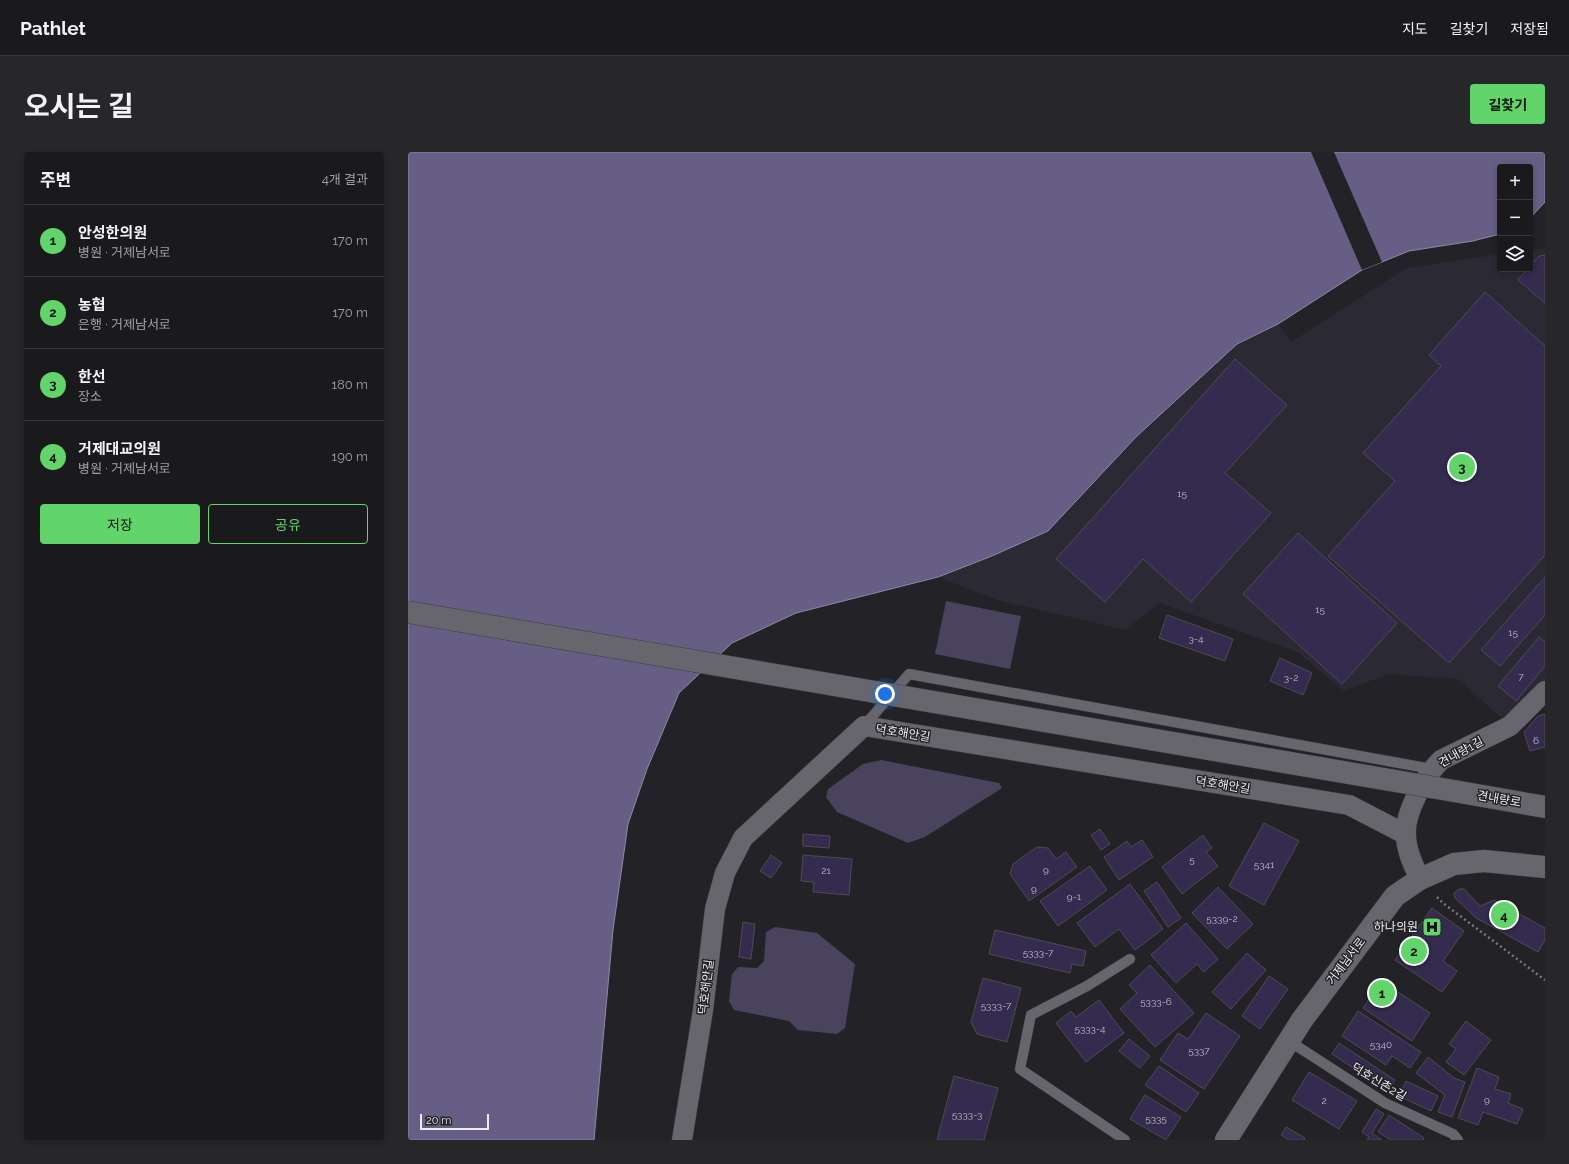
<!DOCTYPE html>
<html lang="ko">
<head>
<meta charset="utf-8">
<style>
  body { margin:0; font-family:Raleway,"Noto Sans KR",sans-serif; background:#27272a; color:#f1f3f6 }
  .controls { position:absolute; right:12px; top:12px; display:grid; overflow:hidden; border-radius:4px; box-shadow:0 2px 6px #0003 }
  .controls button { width:36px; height:36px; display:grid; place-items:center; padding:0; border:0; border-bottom:1px solid #38383b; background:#1a1a1d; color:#f1f3f6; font:20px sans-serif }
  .scale { position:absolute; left:12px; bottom:10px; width:69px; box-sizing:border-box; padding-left:4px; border:2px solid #edecef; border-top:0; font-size:11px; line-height:14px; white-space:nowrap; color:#edecef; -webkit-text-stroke:3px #232227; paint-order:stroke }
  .you { position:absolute; left:477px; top:542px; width:14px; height:14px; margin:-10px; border:3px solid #fff; border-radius:50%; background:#1a73e8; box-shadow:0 0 0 6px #1a73e833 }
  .badge { display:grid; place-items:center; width:26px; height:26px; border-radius:50%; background:#61d46a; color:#111; font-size:13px; font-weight:700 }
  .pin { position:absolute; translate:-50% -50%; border:2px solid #fff; box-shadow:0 1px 4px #0006 }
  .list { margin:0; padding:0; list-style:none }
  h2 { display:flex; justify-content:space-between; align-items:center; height:52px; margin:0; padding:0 16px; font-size:17px }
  h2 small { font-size:13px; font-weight:400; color:#9fa1a4 }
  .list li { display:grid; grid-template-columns:26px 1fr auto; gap:12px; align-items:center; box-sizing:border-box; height:72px; padding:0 16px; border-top:1px solid #38383b }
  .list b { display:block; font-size:15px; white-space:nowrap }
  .list p { margin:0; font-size:13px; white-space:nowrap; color:#9fa1a4 }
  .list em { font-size:13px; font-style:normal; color:#9fa1a4 }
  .actions { display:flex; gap:8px; padding:12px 16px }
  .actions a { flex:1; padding:9px 0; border:1px solid #61d46a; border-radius:4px; text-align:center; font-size:14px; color:#61d46a }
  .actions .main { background:#61d46a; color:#111 }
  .icon { flex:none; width:22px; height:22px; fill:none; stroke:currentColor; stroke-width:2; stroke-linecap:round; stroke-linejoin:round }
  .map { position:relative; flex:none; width:1137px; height:988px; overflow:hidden; border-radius:4px }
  header { display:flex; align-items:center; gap:24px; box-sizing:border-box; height:56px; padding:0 20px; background:#1a1a1d; border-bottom:1px solid #38383b }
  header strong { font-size:19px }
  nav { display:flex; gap:22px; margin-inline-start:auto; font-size:14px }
  .intro { display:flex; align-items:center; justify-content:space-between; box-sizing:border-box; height:96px; padding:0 24px }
  h1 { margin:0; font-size:28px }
  .button { padding:10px 18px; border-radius:4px; background:#61d46a; color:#111; font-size:14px; font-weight:700 }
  main { display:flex; gap:24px; padding:0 24px }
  aside { flex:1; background:#1a1a1d; border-radius:4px; box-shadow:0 2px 6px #0003 }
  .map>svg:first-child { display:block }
  .built { fill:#2b2933 }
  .green { fill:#49435d }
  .water { fill:#675e85; stroke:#8f89a5 }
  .pier { fill:#232227 }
  .building { fill:#342b4e; stroke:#4d4c51 }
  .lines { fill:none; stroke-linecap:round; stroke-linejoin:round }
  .service-casing { stroke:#3e3c41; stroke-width:11 }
  .minor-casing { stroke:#3e3c41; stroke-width:21 }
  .tertiary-casing { stroke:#3e3c41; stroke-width:23 }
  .secondary-casing { stroke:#3e3c41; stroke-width:23 }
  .path { stroke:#78777b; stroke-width:2.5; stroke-dasharray:2 3; stroke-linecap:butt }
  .service { stroke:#67666c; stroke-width:10 }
  .minor { stroke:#67666c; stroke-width:20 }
  .tertiary { stroke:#67666c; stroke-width:22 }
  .secondary { stroke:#67666c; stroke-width:22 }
  .tertiary-bridge-casing { stroke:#3e3c41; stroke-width:23; stroke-linecap:butt }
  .tertiary-bridge { stroke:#67666c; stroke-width:22 }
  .labels { text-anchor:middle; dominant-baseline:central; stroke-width:3; stroke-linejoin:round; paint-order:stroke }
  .number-label { font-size:10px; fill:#bfbcc7 }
  .street-label { font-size:12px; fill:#edecef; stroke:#232227 }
  .poi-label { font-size:12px; fill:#edecef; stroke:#232227; text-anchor:end }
</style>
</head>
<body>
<header>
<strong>Pathlet</strong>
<nav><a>지도</a><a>길찾기</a><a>저장됨</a></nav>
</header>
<div class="intro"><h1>오시는 길</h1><a class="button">길찾기</a></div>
<main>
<aside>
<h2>주변<small>4개 결과</small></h2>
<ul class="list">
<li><span class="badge">1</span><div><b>안성한의원</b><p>병원 · 거제남서로</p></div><em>170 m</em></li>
<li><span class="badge">2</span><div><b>농협</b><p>은행 · 거제남서로</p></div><em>170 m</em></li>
<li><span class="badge">3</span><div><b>한선</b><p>장소</p></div><em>180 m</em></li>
<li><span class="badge">4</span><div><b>거제대교의원</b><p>병원 · 거제남서로</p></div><em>190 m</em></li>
</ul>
<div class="actions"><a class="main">저장</a><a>공유</a></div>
</aside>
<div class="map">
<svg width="1137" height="988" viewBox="0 0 1137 988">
  <rect width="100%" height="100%" fill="#232227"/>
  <path class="built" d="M 1137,96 L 1137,539 L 1102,574 L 1050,527 L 981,522 L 935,539 L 890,500 L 751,451 L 718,478 L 589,448 L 530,425 L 584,404 L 640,379 L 728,285 L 829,192 L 870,172 L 883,190 L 999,116 L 1092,102 L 1092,117 L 1122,117 L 1122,98 Z"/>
  <g class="green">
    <path d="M 538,449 L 613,464 L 602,517 L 527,502 Z"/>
    <path d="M 473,608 L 591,631 L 594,636 L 517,685 L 500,691 L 429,660 L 418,645 L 420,637 L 455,612 Z"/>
    <path d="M 367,775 L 409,781 L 447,812 L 437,876 L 429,882 L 390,878 L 381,869 L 326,858 L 321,849 L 324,822 L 330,815 L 349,816 L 356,809 L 358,780 Z"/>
  </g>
  <path class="water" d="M 0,0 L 1137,0 L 1137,50 L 1122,66 L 1122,15 L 1092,15 L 1092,82 L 1065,89 L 1001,99 L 974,110 L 954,118 L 870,172 L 829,192 L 728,285 L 640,379 L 584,404 L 530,425 L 388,461 L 324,491 L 271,541 L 239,617 L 220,672 L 205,778 L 186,988 L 0,988 Z"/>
  <path class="pier" d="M 903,0 L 926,0 L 974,110 L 954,118 Z"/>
  <g class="building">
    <path d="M 1137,103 L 1137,151 L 1110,128 L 1119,117 L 1122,117 L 1122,114 L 1131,104 Z"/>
    <path d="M 1077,140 L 1137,194 L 1137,403 L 1041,511 L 920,404 L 987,329 L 955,301 L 1033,214 L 1021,203 Z"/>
    <path d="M 827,207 L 879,253 L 817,321 L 863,361 L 783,450 L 735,407 L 697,450 L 648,407 Z"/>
    <path d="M 890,381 L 989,471 L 934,532 L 835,442 Z"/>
    <path d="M 1137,425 L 1137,463 L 1092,514 L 1073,498 Z"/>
    <path d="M 759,463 L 825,487 L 817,509 L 751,486 Z"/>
    <path d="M 1131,485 L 1137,490 L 1137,514 L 1108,549 L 1090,534 Z"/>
    <path d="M 872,506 L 904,521 L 895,543 L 862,529 Z"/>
    <path d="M 1137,562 L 1137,595 L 1122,599 L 1116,580 L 1130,564 Z"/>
    <path d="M 856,671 L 891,689 L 856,753 L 821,734 Z"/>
    <path d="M 692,677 L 702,692 L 693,698 L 683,683 Z"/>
    <path d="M 395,682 L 422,684 L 421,696 L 395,694 Z"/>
    <path d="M 795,683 L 804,696 L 798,700 L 810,714 L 774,742 L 754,715 Z"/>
    <path d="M 734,688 L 745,705 L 711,728 L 696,705 L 719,689 L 723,695 Z"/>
    <path d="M 629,695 L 640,696 L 648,707 L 658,700 L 669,715 L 621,749 L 602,722 L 605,712 Z"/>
    <path d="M 363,703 L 374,711 L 363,726 L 352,719 Z"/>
    <path d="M 395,703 L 444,707 L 441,743 L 405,740 L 406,730 L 393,729 Z"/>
    <path d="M 682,714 L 699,738 L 650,774 L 632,749 Z"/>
    <path d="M 749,730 L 773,766 L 760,775 L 736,739 Z"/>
    <path d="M 722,732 L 755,777 L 727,798 L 711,777 L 687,795 L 669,771 Z"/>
    <path d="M 810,735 L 845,772 L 819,797 L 784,761 Z"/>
    <path d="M 1051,737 L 1056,737 L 1072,754 L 1086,748 L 1137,776 L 1137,788 L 1130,800 L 1068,766 L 1047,746 L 1046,741 Z"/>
    <path d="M 1024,756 L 1056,779 L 1035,809 L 1049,819 L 1034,840 L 987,808 Z"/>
    <path d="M 335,770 L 347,772 L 343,807 L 331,805 Z"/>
    <path d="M 778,771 L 810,807 L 796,820 L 789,812 L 768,831 L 743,803 Z"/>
    <path d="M 587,778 L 678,799 L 675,814 L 664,812 L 662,821 L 581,802 Z"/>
    <path d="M 839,801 L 858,818 L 823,857 L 804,840 Z"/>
    <path d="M 742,813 L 786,861 L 747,895 L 712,857 L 729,841 L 721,833 Z"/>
    <path d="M 861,824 L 880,837 L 852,877 L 834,864 Z"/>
    <path d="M 575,826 L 613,836 L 599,890 L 569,882 L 563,870 Z"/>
    <path d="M 973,829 L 1022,861 L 1004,889 L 955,856 Z"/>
    <path d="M 691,848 L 716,881 L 678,910 L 648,871 L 663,859 L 668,865 Z"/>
    <path d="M 950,859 L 1013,900 L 1002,916 L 984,904 L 978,913 L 934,884 Z"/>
    <path d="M 798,861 L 832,884 L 796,937 L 752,908 L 770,881 L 780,887 Z"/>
    <path d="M 1058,869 L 1083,888 L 1056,923 L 1038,910 L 1048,897 L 1041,892 Z"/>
    <path d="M 721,887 L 742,904 L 732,916 L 711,899 Z"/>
    <path d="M 931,891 L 987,928 L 980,939 L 924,902 Z"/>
    <path d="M 1020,905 L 1046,926 L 1057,930 L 1044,965 L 1030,960 L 1037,943 L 1008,921 Z"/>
    <path d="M 751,914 L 791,941 L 778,960 L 737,933 Z"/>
    <path d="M 1069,916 L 1091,925 L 1087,937 L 1103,942 L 1100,951 L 1115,957 L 1109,972 L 1075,960 L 1070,973 L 1050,966 Z"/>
    <path d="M 901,920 L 949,949 L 931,977 L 884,948 Z"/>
    <path d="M 546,924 L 590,936 L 576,988 L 529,988 Z"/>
    <path d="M 998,929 L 1030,944 L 1023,959 L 991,944 Z"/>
    <path d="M 737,943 L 773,965 L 758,988 L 722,967 Z"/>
    <path d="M 968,957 L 976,962 L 964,981 L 974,988 L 959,988 L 961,985 L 954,980 Z"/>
    <path d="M 981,963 L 1016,986 L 1015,988 L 983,988 L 970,980 Z"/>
    <path d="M 878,975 L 897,986 L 896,988 L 881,988 L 873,983 Z"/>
  </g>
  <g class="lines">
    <defs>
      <g id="service">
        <path d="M 456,574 L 501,522 L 1024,617"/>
        <path d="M 881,889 L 977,951 L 1045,982 L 1050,988"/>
        <path d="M 717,988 L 612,917 L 623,863 L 679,834 L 722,807"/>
      </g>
      <g id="minor">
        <path d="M 1012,727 C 1005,713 998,698 998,683 C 996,660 1018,623 1033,608 L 1102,574 L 1137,539"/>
        <path d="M 274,988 L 295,858 L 307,757 L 317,721 L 335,686 L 456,574 L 941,653 L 997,682"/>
      </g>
      <path id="tertiary" d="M 1046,639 L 1137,655"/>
      <path id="secondary" d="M 818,988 L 894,868 L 987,744 L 1012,727 L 1046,712 L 1076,709 L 1137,715"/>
    </defs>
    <use href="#service" class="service-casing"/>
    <use href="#minor" class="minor-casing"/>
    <use href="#tertiary" class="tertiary-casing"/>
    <use href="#secondary" class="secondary-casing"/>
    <path class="path" d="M 1029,745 L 1035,751 L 1137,828"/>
    <use href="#service" class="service"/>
    <use href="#minor" class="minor"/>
    <use href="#tertiary" class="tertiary"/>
    <use href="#secondary" class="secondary"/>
    <defs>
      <path id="tertiary-bridge" d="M 0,460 L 1046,639"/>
    </defs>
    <use href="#tertiary-bridge" class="tertiary-bridge-casing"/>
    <use href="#tertiary-bridge" class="tertiary-bridge"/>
  </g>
  <defs>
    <symbol id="hospital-square" viewBox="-11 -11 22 22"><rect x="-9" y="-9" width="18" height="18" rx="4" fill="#61d46a" stroke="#232227"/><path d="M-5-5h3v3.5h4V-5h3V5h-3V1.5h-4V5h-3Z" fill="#111"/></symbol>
  </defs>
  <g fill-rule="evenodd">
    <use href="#hospital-square" x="1013" y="764" width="22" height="22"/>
  </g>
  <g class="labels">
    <g class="number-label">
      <text x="774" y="341">15</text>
      <text x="912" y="457">15</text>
      <text x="1105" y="480">15</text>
      <text x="788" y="486">3-4</text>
      <text x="1113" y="524">7</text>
      <text x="883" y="525">3-2</text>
      <text x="1128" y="588">6</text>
      <text x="784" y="707">5</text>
      <text x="856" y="712">5341</text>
      <text x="638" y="717">9</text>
      <text x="418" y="718">21</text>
      <text x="626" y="736">9</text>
      <text x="666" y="744">9-1</text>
      <text x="814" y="766">5339-2</text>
      <text x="630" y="800">5333-7</text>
      <text x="748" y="849">5333-6</text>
      <text x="588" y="853">5333-7</text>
      <text x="682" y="876">5333-4</text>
      <text x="973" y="892">5340</text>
      <text x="791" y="898">5337</text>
      <text x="1079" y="947">9</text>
      <text x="916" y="948">2</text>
      <text x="559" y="962">5333-3</text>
      <text x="748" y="966">5335</text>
    </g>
    <g class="street-label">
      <text transform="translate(495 581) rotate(9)">덕호해안길</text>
      <text transform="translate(1053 600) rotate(-29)">견내량1길</text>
      <text transform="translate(815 633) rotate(9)">덕호해안길</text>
      <text transform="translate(1091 647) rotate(10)">견내량로</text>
      <text transform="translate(938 809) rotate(-53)">거제남서로</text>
      <text transform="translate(298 835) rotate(-83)">덕호해안길</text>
      <text transform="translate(971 930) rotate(31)">덕호신촌2길</text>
    </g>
    <g class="poi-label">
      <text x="1010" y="775">하나의원</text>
    </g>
  </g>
</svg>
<div class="controls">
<button>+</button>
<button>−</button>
<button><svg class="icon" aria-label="layers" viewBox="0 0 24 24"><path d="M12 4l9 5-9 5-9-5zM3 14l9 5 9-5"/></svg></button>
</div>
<div class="scale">20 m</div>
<div class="you"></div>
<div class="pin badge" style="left:974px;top:841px">1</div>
<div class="pin badge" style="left:1006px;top:799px">2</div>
<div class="pin badge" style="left:1054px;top:315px">3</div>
<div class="pin badge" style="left:1096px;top:763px">4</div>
</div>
</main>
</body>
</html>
